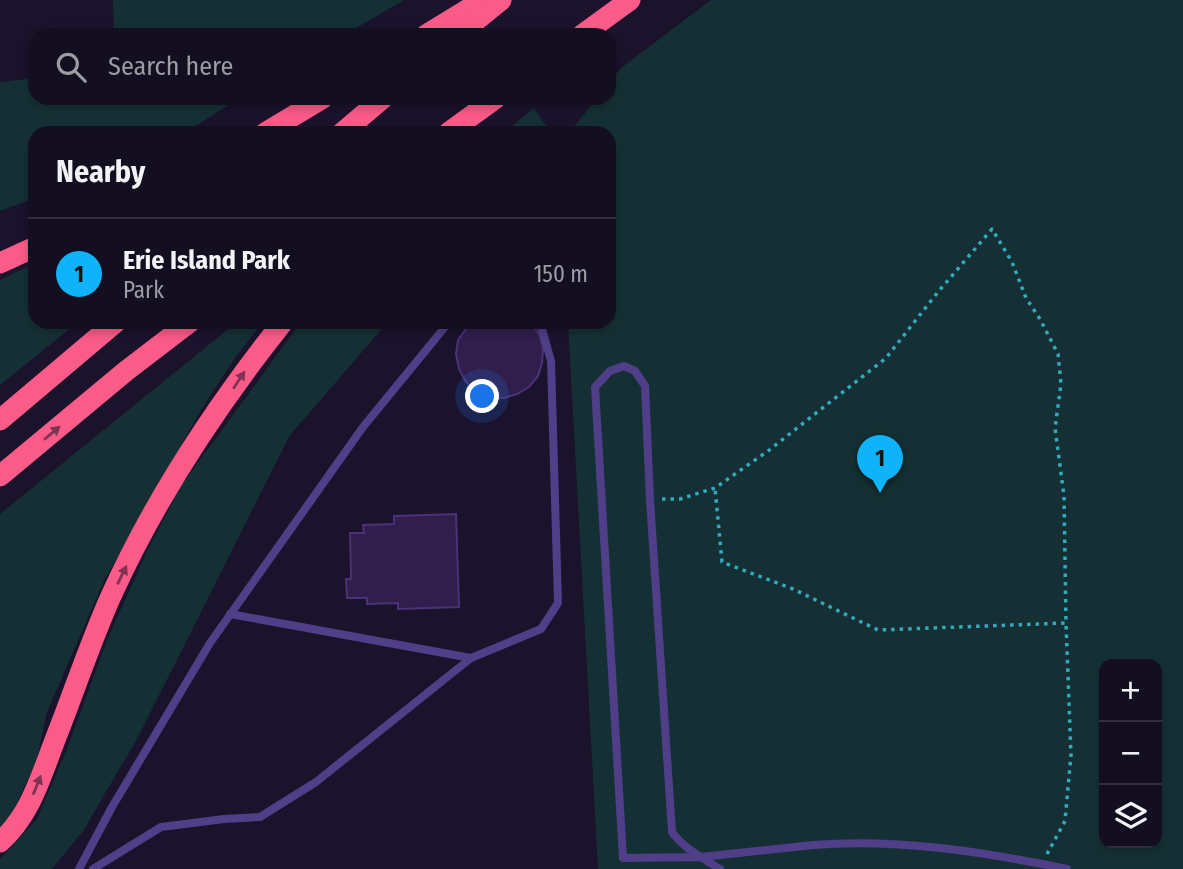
<!DOCTYPE html>
<html lang="en">
<head>
<meta charset="utf-8">
<style>
  body { margin:0; font-family:"Fira Sans Condensed",sans-serif; background:#211c2e; color:#f1f3f6 }
  .controls { position:absolute; right:21px; bottom:21px; display:grid; overflow:hidden; border-radius:14px; box-shadow:0 4px 10px #0003 }
  .controls button { width:63px; height:63px; display:grid; place-items:center; padding:0; border:0; border-bottom:2px solid #332e3f; background:#140e21; color:#f1f3f6; font:35px sans-serif }
  .you { position:absolute; left:483px; top:397px; width:24px; height:24px; margin:-18px; border:5px solid #fff; border-radius:50%; background:#1a73e8; box-shadow:0 0 0 10px #1a73e833 }
  .badge { display:grid; place-items:center; width:46px; height:46px; border-radius:50%; background:#0eb3fa; color:#111; font-size:23px; font-weight:700 }
  .pin { position:absolute; translate:-50% -58px; filter:drop-shadow(0 2px 4px #0008) }
  .pin::after { content:''; position:absolute; top:37px; width:24px; height:21px; background:inherit; clip-path:polygon(0 0,100% 0,50% 100%) }
  .list { margin:0; padding:0; list-style:none }
  h2 { display:flex; justify-content:space-between; align-items:center; height:91px; margin:0; padding:0 28px; font-size:30px }
  h2 small { font-size:23px; font-weight:400; color:#9d9ca5 }
  .list li { display:grid; grid-template-columns:46px 1fr auto; gap:21px; align-items:center; box-sizing:border-box; height:112px; padding:0 28px; border-top:2px solid #332e3f }
  .list b { display:block; font-size:26px; white-space:nowrap }
  .list p { margin:0; font-size:23px; white-space:nowrap; color:#9d9ca5 }
  .list em { font-size:23px; font-style:normal; color:#9d9ca5 }
  .icon { flex:none; width:38px; height:38px; fill:none; stroke:currentColor; stroke-width:2; stroke-linecap:round; stroke-linejoin:round }
  .map { position:relative; flex:none; width:1183px; height:869px; overflow:hidden }
  .search { position:absolute; background:#140e21; box-shadow:0 4px 10px #0003; left:28px; top:28px; width:588px; height:77px; display:flex; align-items:center; gap:18px; box-sizing:border-box; padding:0 24px; border-radius:21px; color:#9d9ca5; font-size:26px }
  .panel { position:absolute; background:#140e21; box-shadow:0 4px 10px #0003; left:28px; top:126px; width:588px; height:203px; border-radius:21px }
  .map>svg:first-child { display:block }
  .green { fill:#153035; fill-rule:evenodd }
  .building { fill:#311e4c; stroke:#4d3178; stroke-width:2 }
  .lines { fill:none; stroke-linecap:round; stroke-linejoin:round }
  .path { stroke:#34a9bc; stroke-width:3.5; stroke-dasharray:3.5 5; stroke-linecap:butt }
  .service { stroke:#503e89; stroke-width:8 }
  .motorway { stroke:#fb5b88; stroke-width:21 }
  .oneway { fill:#803355 }
</style>
</head>
<body>
<div class="map">
<svg width="1183" height="869" viewBox="0 0 1183 869">
  <rect width="100%" height="100%" fill="#1b122c"/>
  <g class="green">
    <path d="M 113,0 L 404,0 L 344,35 L 114,35 Z"/>
    <path d="M 711,0 L 1183,0 L 1183,869 L 598,869 L 568,322 L 609,322 L 609,133 L 569,133 L 597,98 L 609,98 L 609,83 L 621,68 ZM 1104,664 L 1157,664 L 1157,843 L 1104,843 Z"/>
    <path d="M 35,78 L 35,98 L 240,98 L 184,133 L 35,133 L 35,198 L 0,211 L 0,82 Z"/>
    <path d="M 534,108 L 551,133 L 503,133 Z"/>
    <path d="M 35,263 L 35,322 L 78,322 L 0,385 L 0,280 Z"/>
    <path d="M 237,322 L 263,322 L 235,358 L 204,405 L 104,581 L 47,712 L 37,759 L 13,812 L 0,828 L 0,514 Z"/>
    <path d="M 301,322 L 388,322 L 290,435 L 137,739 L 83,831 L 52,869 L 0,869 L 0,859 L 37,819 L 68,746 L 107,640 L 147,551 L 181,486 Z"/>
  </g>
  <g class="building">
    <path d="M 471,322 L 529,322 L 532,324 L 540,336 L 543,349 L 542,363 L 538,376 L 529,387 L 517,394 L 504,398 L 490,397 L 477,391 L 466,382 L 459,369 L 456,354 L 458,340 Z"/>
    <path d="M 456,514 L 459,607 L 398,609 L 398,603 L 367,604 L 367,598 L 347,598 L 346,579 L 351,579 L 350,533 L 364,533 L 363,525 L 394,524 L 394,516 Z"/>
  </g>
  <g class="lines">
    <g class="path">
      <path d="M 662,499 L 680,499 L 715,488 L 768,451 L 886,358 L 938,292 L 992,229 L 1012,262 L 1026,298 L 1040,319 L 1058,354 L 1061,384 L 1055,428 L 1064,496 L 1066,623 L 878,630 L 793,589 L 722,562 L 715,488"/>
      <path d="M 1047,854 L 1065,821 L 1071,755 L 1066,623"/>
    </g>
    <g class="service">
      <path d="M 230,614 L 471,658"/>
      <path d="M 79,869 L 112,807 L 210,643 L 363,427 L 449,322"/>
      <path d="M 93,869 L 161,827 L 224,819 L 260,817 L 316,782 L 471,658 L 541,629 L 558,603 L 551,361 L 540,322"/>
      <path d="M 720,869 C 703,858 684,849 672,832 L 650,500 L 645,386 L 635,371 L 624,366 L 610,371 L 595,387 L 623,858 L 701,857 C 738,853 776,849 813,845 C 897,838 985,852 1067,869"/>
    </g>
    <g class="motorway">
      <path d="M 426,35 L 483,0"/>
      <path d="M 458,35 L 501,0"/>
      <path d="M 582,35 L 630,0"/>
      <path d="M 265,133 L 323,98"/>
      <path d="M 342,133 L 383,98"/>
      <path d="M 448,133 L 496,98"/>
      <path d="M 0,263 L 35,247"/>
      <path d="M 0,420 L 116,322"/>
      <path d="M 0,476 L 126,371 L 190,322"/>
      <path d="M 0,842 C 30,816 41,776 55,740 C 74,692 90,643 111,596 C 155,499 217,405 283,322"/>
    </g>
  </g>
  <defs><path id="oneway-solid" d="M-6-.8H1V-3.2L6.5 0L1 3.2V.8H-6Z" transform="scale(1.75)"/></defs>
  <g class="oneway">
    <use href="#oneway-solid" transform="translate(239 380) rotate(-57)"/>
    <use href="#oneway-solid" transform="translate(52 433) rotate(-40)"/>
    <use href="#oneway-solid" transform="translate(122 575) rotate(-64)"/>
    <use href="#oneway-solid" transform="translate(37 785) rotate(-68)"/>
  </g>
</svg>
<div class="controls">
<button>+</button>
<button>−</button>
<button><svg class="icon" aria-label="layers" viewBox="0 0 24 24"><path d="M12 4l9 5-9 5-9-5zM3 14l9 5 9-5"/></svg></button>
</div>
<div class="you"></div>
<div class="pin badge" style="left:880px;top:493px">1</div>
<div class="search"><svg class="icon" aria-label="search" viewBox="0 0 24 24"><circle cx="10" cy="10" r="6"/><path d="M15 15l6 6"/></svg>Search here</div>
<section class="panel">
<h2>Nearby<small></small></h2>
<ul class="list">
<li><span class="badge">1</span><div><b>Erie Island Park</b><p>Park</p></div><em>150 m</em></li>
</ul>
</section>
</div>
</body>
</html>
